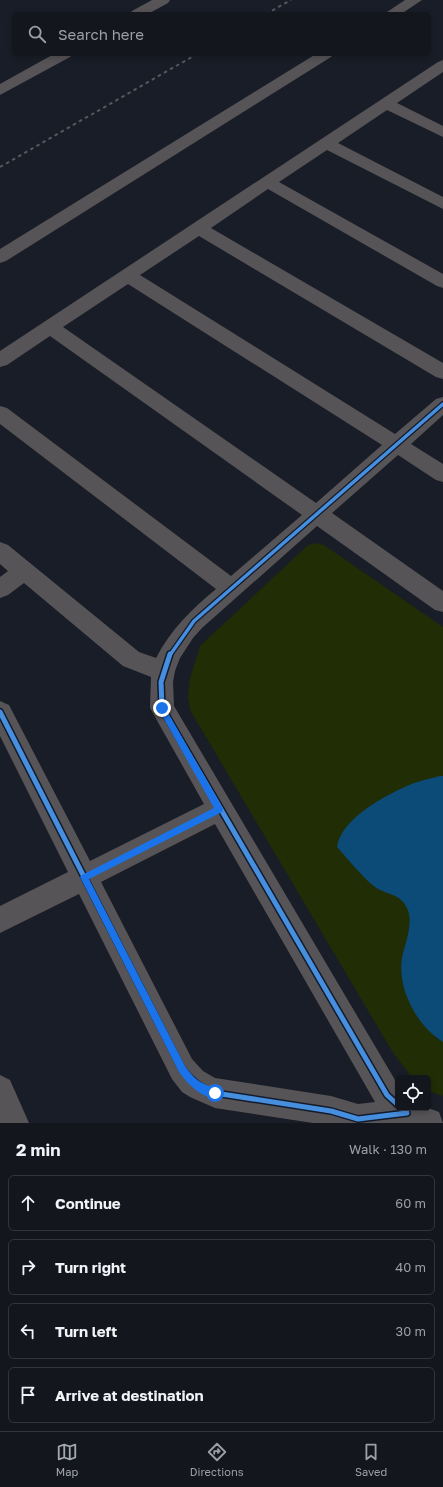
<!DOCTYPE html>
<html lang="en">
<head>
<meta charset="utf-8">
<style>
  body { margin:0; font-family:"Golos Text",sans-serif; background:#1c1f26; color:#f1f3f6 }
  .controls { position:absolute; right:12px; bottom:12px; display:grid; overflow:hidden; border-radius:6px; box-shadow:0 2px 6px #0003 }
  .controls button { width:36px; height:36px; display:grid; place-items:center; padding:0; border:0; border-bottom:1px solid #32353b; background:#13161d; color:#f1f3f6; font:20px sans-serif }
  .stop { position:absolute; width:12px; height:12px; margin:-9px; border:3px solid #1a73e8; border-radius:50%; background:#fff }
  .stop.end { background:#1a73e8; border-color:#fff; box-shadow:0 1px 4px #0008 }
  .list { margin:0; padding:0; list-style:none }
  h2 { display:flex; justify-content:space-between; align-items:center; height:52px; margin:0; padding:0 16px; font-size:17px }
  h2 small { font-size:13px; font-weight:400; color:#9d9fa4 }
  .list li { display:grid; grid-template-columns:26px 1fr auto; gap:12px; align-items:center; box-sizing:border-box; height:56px; margin:0 8px 8px; padding:0 8px; border:1px solid #32353b; border-radius:6px }
  .list b { display:block; font-size:15px; white-space:nowrap }
  .list em { font-size:13px; font-style:normal; color:#9d9fa4 }
  .icon { flex:none; width:22px; height:22px; fill:none; stroke:currentColor; stroke-width:2; stroke-linecap:round; stroke-linejoin:round }
  .map { position:relative; flex:none; width:443px; height:1123px; overflow:hidden }
  .search { position:absolute; background:#13161d; box-shadow:0 2px 6px #0003; left:12px; right:12px; top:12px; height:44px; display:flex; align-items:center; gap:10px; box-sizing:border-box; padding:0 14px; border-radius:6px; color:#9d9fa4; font-size:15px }
  .sheet { height:308px; background:#13161d }
  nav { display:flex; justify-content:space-around; align-items:center; box-sizing:border-box; height:56px; border-top:1px solid #32353b; background:#13161d; font-size:11px; color:#9d9fa4 }
  nav a { display:grid; justify-items:center; gap:2px }
  nav .on { color:#a3a8b2 }
  .map>svg:first-child { display:block }
  .green { fill:#202d05 }
  .water { fill:#0c4a77 }
  .lines { fill:none; stroke-linecap:round; stroke-linejoin:round }
  .minor { fill:#575457; fill-rule:evenodd }
  .rail { stroke:#58585c; stroke-width:2; stroke-dasharray:3.5 3.5; stroke-linecap:butt }
  .cycleway-far1-casing { stroke:#131b2d; stroke-width:6 }
  .cycleway-casing { stroke:#131b2d; stroke-width:8 }
  .cycleway-far1 { stroke:#468fdf; stroke-width:3.5 }
  .cycleway { stroke:#468fdf; stroke-width:5 }
  .route { fill:#1a73e8 }
</style>
</head>
<body>
<div class="map">
<svg width="443" height="1123" viewBox="0 0 443 1123">
  <rect width="100%" height="100%" fill="#191d27"/>
  <path class="green" d="M 314,543 L 324,545 L 443,627 L 443,776 L 440,776 L 375,887 L 397,895 L 407,906 L 411,918 L 401,973 L 435,1037 L 443,1042 L 443,1096 L 428,1091 L 428,1078 L 412,1078 L 392,1051 L 190,710 L 188,696 L 190,678 L 200,646 L 307,546 Z"/>
  <path class="water" d="M 440,776 L 443,776 L 443,1042 C 417,1026 397,989 402,958 C 405,943 414,923 407,908 C 400,893 386,895 375,887 C 362,877 348,859 337,847 C 341,819 384,796 407,786 C 417,781 429,779 440,776 Z"/>
  <g class="lines">
    <g class="minor">
      <path d="M 152,0 L 170,0 L 168,3 L 148,14 L 130,14 L 132,11 Z"/>
      <path d="M 405,0 L 422,0 L 401,14 L 384,14 Z"/>
      <path d="M 54,54 L 73,54 L 70,57 L 0,95 L 0,84 Z"/>
      <path d="M 316,54 L 334,54 L 331,57 L 6,261 L 0,263 L 0,249 Z"/>
      <path d="M 443,60 L 443,72 L 397,103 L 443,126 L 443,137 L 387,110 L 338,143 L 443,197 L 443,209 L 327,150 L 279,182 L 443,274 L 443,288 L 437,286 L 268,189 L 211,228 L 443,363 L 443,379 L 436,377 L 199,236 L 140,275 L 395,434 L 436,399 L 443,397 L 443,415 L 411,444 L 443,464 L 443,482 L 436,480 L 398,455 L 332,513 L 443,591 L 443,612 L 435,610 L 317,526 L 202,628 L 193,638 L 180,658 L 175,671 L 173,682 L 174,706 L 398,1085 L 398,1108 L 428,1108 L 439,1112 L 443,1123 L 313,1123 L 215,1108 L 190,1097 L 182,1092 L 172,1079 L 79,894 L 0,933 L 0,906 L 68,872 L 0,736 L 0,701 L 9,705 L 90,861 L 204,804 L 150,708 L 151,677 L 123,666 L 24,583 L 8,595 L 0,598 L 0,577 L 8,571 L 0,564 L 0,542 L 8,545 L 139,652 L 156,658 C 171,629 191,610 216,589 L 0,424 L 0,406 L 7,408 L 231,576 L 302,515 L 50,336 L 7,365 L 0,367 L 0,351 L 438,62 ZM 128,284 L 382,445 L 316,503 L 63,327 ZM 215,824 L 375,1102 L 358,1104 L 331,1096 L 215,1078 L 203,1071 L 192,1059 L 101,882 Z"/>
      <path d="M 0,1075 L 10,1080 L 29,1123 L 0,1123 Z"/>
    </g>
    <g class="rail">
      <path d="M 266,14 L 291,0"/>
      <path d="M 0,167 L 197,54"/>
    </g>
    <defs>
      <path id="cycleway-far1" d="M 170,655 L 194,621 L 443,404"/>
      <g id="cycleway">
        <path d="M 170,654 L 161,682 L 162,708 L 387,1095 L 398,1105"/>
        <path d="M 0,712 L 182,1069 C 191,1081 201,1089 215,1093 L 331,1111 L 358,1119 L 407,1113"/>
      </g>
    </defs>
    <use href="#cycleway-far1" class="cycleway-far1-casing"/>
    <use href="#cycleway" class="cycleway-casing"/>
    <use href="#cycleway-far1" class="cycleway-far1"/>
    <use href="#cycleway" class="cycleway"/>
  </g>
  <path class="route" d="M 162,705 L 164,706 L 223,809 L 222,812 L 89,879 L 185,1066 C 196,1082 202,1083 218,1090 L 218,1096 C 204,1102 186,1082 179,1072 L 80,877 L 82,875 L 214,808 L 159,710 L 158,708 Z"/>
</svg>
<div class="controls">
<button><svg class="icon" aria-label="locate" viewBox="0 0 24 24"><circle cx="12" cy="12" r="6"/><path d="M12 2v4M12 18v4M2 12h4M18 12h4"/></svg></button>
</div>
<div class="stop" style="left:215px;top:1093px"></div>
<div class="stop end" style="left:162px;top:708px"></div>
<div class="search"><svg class="icon" aria-label="search" viewBox="0 0 24 24"><circle cx="10" cy="10" r="6"/><path d="M15 15l6 6"/></svg>Search here</div>
</div>
<section class="sheet">
<h2>2 min<small>Walk · 130 m</small></h2>
<ul class="list">
<li><svg class="icon" aria-label="ahead" viewBox="0 0 24 24"><path d="M12 20V5M6 11l6-6 6 6"/></svg><div><b>Continue</b></div><em>60 m</em></li>
<li><svg class="icon" aria-label="right" viewBox="0 0 24 24"><path d="M7 20v-9h11M14 6l5 5-5 5"/></svg><div><b>Turn right</b></div><em>40 m</em></li>
<li><svg class="icon" aria-label="left" viewBox="0 0 24 24"><path d="M17 20v-9H6M10 6l-5 5 5 5"/></svg><div><b>Turn left</b></div><em>30 m</em></li>
<li><svg class="icon" aria-label="arrive" viewBox="0 0 24 24"><path d="M6 21V4h12l-3 4 3 4H6"/></svg><div><b>Arrive at destination</b></div></li>
</ul>
</section>
<nav>
<a class="on"><svg class="icon" aria-label="map" viewBox="0 0 24 24"><path d="M3 6l6-2 6 2 6-2v14l-6 2-6-2-6 2zM9 4v14M15 6v14"/></svg>Map</a>
<a><svg class="icon" aria-label="directions" viewBox="0 0 24 24"><path d="M12 3l9 9-9 9-9-9zM9 14v-3h6M13 9l2 2-2 2"/></svg>Directions</a>
<a><svg class="icon" aria-label="saved" viewBox="0 0 24 24"><path d="M7 4h10v16l-5-4-5 4z"/></svg>Saved</a>
</nav>
</body>
</html>
